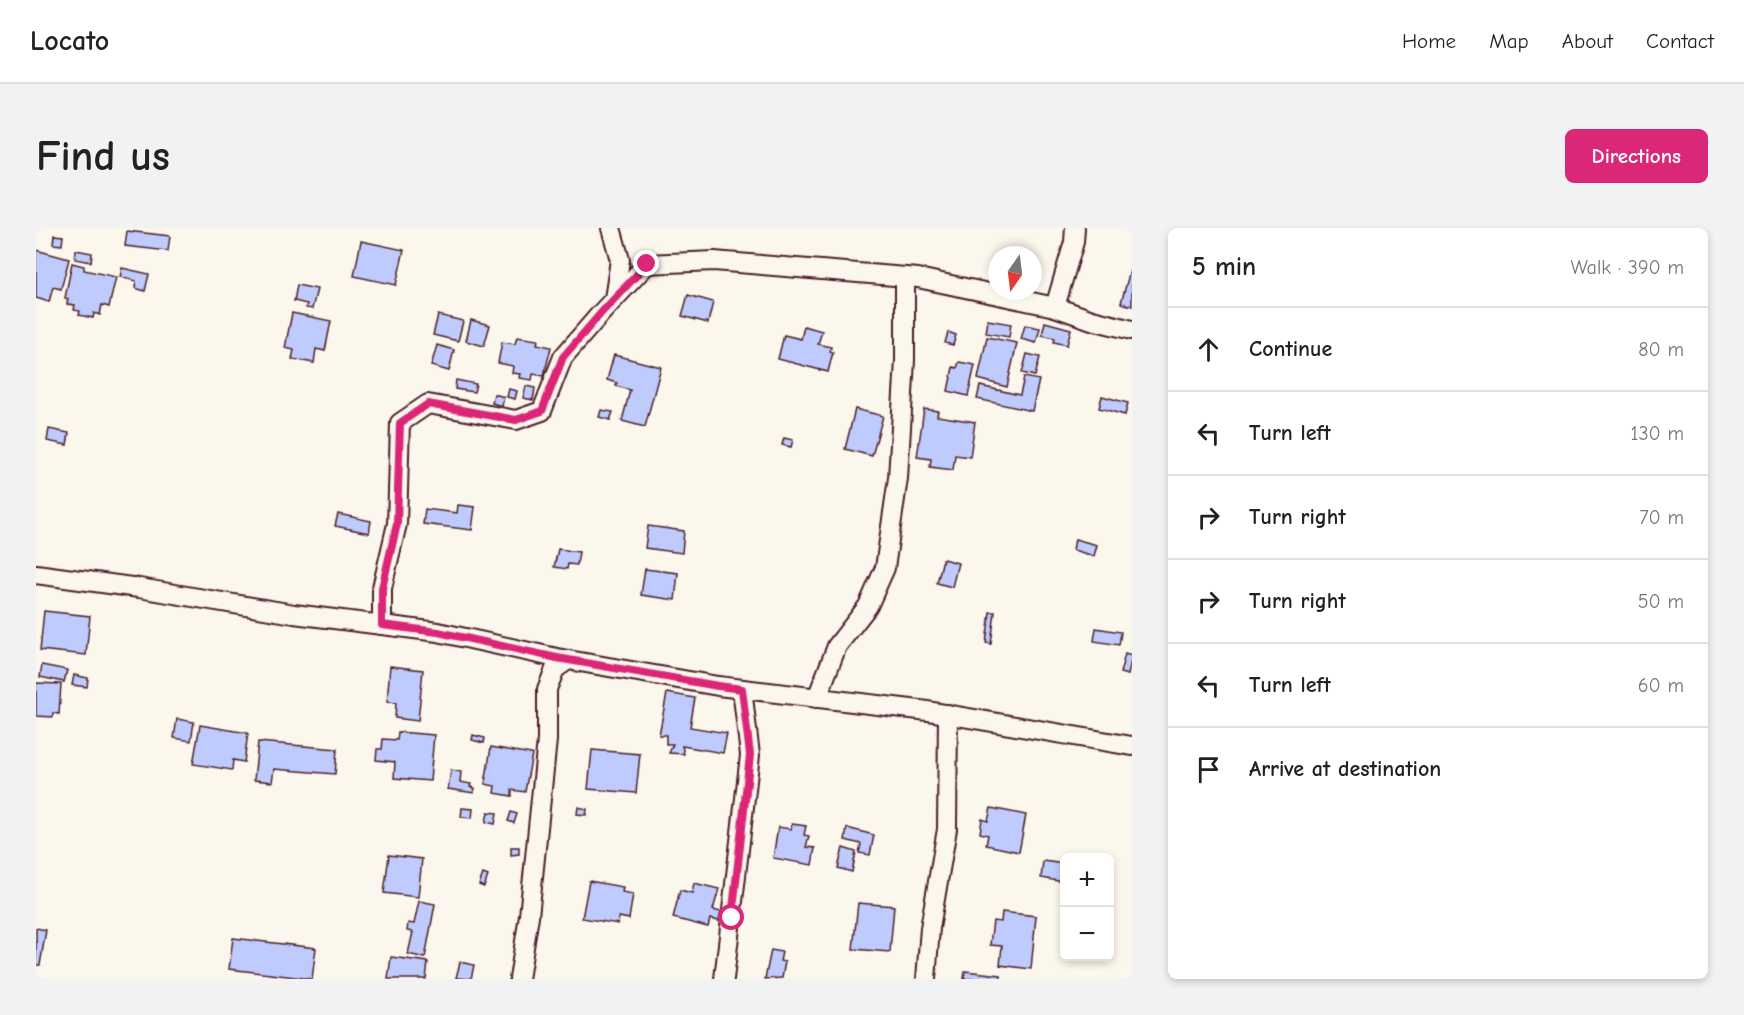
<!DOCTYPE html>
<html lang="en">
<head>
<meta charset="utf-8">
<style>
  body { margin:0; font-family:"Comic Neue",sans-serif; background:#f2f2f2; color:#222 }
  .controls { position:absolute; right:18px; bottom:18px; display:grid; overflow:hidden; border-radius:9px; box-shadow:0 3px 9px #0003 }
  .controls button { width:54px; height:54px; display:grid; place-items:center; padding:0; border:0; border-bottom:2px solid #e0e0e0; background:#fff; color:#222; font:30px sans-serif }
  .compass { position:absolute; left:952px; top:18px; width:54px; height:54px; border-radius:50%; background:#fff; box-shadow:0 3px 9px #0003; rotate:194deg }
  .stop { position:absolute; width:18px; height:18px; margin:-14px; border:4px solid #db2777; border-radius:50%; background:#fff }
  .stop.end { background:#db2777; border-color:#fff; box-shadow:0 2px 6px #0008 }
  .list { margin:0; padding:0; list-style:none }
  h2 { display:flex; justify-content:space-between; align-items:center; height:78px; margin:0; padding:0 24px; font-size:26px }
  h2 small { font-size:20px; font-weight:400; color:#767676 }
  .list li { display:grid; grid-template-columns:39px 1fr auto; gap:18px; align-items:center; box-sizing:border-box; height:84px; padding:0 24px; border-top:2px solid #e0e0e0 }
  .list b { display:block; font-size:22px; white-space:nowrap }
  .list em { font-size:20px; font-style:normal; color:#767676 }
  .icon { flex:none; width:33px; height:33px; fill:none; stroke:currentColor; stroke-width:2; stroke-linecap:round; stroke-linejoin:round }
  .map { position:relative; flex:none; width:1096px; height:751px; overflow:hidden; border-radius:9px }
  header { display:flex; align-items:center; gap:36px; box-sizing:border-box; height:84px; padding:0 30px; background:#fff; border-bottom:2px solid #e0e0e0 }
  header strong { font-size:28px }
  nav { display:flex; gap:33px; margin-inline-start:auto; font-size:21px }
  .intro { display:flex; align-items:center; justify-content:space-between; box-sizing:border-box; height:144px; padding:0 36px }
  h1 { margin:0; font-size:42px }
  .button { padding:15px 27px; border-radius:9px; background:#db2777; color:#fff; font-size:21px; font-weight:700 }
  main { display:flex; gap:36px; padding:0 36px }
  aside { flex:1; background:#fff; border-radius:9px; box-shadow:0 3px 9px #0003 }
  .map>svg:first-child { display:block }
  .building { fill:#becbfc; stroke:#4a1f2b; stroke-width:1.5 }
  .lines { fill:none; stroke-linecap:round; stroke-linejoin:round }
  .minor-casing { stroke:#4a1f2b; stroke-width:22 }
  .minor { stroke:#fbf7ec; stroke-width:18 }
  .route { stroke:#db2777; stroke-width:8 }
</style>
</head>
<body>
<header>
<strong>Locato</strong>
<nav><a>Home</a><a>Map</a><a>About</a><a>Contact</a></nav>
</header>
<div class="intro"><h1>Find us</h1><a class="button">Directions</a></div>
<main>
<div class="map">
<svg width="1096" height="751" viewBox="0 0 1096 751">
  <rect width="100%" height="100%" fill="#fbf7ec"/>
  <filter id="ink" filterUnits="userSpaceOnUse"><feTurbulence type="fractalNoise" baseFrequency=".0167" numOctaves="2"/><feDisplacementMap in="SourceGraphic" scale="12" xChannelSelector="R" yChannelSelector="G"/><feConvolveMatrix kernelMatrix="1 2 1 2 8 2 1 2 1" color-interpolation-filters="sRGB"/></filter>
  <g filter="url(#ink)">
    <g class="building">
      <path d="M 91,3 L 134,8 L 132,23 L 89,18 Z"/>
      <path d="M 18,7 L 27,8 L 26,17 L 17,16 Z"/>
      <path d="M 325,13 L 368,22 L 360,57 L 318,48 Z"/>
      <path d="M 0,22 L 33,31 L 25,61 L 17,59 L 13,74 L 0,70 Z"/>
      <path d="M 40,22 L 56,25 L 55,34 L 39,31 Z"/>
      <path d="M 36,35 L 48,38 L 48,42 L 80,49 L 73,79 L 66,77 L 64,87 L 58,85 L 57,90 L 43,87 L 44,83 L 38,82 L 39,77 L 31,76 L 32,71 L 29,70 Z"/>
      <path d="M 1095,39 L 1096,39 L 1096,78 L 1085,75 Z"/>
      <path d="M 86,40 L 113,46 L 109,63 L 99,60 L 100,53 L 84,49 Z"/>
      <path d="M 261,57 L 281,61 L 276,81 L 270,80 L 271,76 L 258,73 Z"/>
      <path d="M 652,67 L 677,74 L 672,95 L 646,88 Z"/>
      <path d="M 256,85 L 295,93 L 289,123 L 280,121 L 278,135 L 256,131 L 258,122 L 249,120 Z"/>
      <path d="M 402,87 L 427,93 L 422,113 L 397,107 Z"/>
      <path d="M 435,92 L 454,97 L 448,118 L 430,113 Z"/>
      <path d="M 952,92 L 975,96 L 973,109 L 950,105 Z"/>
      <path d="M 1009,94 L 1035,101 L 1031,117 L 1018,114 L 1019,110 L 1006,107 Z"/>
      <path d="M 989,97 L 1004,100 L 1000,115 L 985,111 Z"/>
      <path d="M 768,98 L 786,103 L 782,116 L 795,119 L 794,124 L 797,124 L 792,144 L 742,131 L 748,107 L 765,111 Z"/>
      <path d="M 912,104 L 920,107 L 917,117 L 909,115 Z"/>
      <path d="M 481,109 L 502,112 L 501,116 L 515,119 L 508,148 L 497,146 L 496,152 L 483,150 L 484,146 L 476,145 L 477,138 L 462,135 L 466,114 L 479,116 Z"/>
      <path d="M 951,109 L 981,115 L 971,159 L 942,151 Z"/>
      <path d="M 401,117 L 418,122 L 413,143 L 395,138 Z"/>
      <path d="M 991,126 L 1004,129 L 999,148 L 986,145 Z"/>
      <path d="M 578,127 L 625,139 L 609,199 L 586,193 L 594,162 L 580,158 L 581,155 L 571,152 Z"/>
      <path d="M 923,134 L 939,137 L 932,168 L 912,163 L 917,139 L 921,140 Z"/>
      <path d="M 988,149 L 1003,152 L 996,183 L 941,171 L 944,158 L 984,167 Z"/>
      <path d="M 420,152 L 440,156 L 438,164 L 419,161 Z"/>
      <path d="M 490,158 L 499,160 L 497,172 L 487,170 Z"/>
      <path d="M 473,161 L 481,163 L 479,171 L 471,169 Z"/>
      <path d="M 458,166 L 468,169 L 466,178 L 456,175 Z"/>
      <path d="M 1066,168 L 1092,175 L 1089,187 L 1063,180 Z"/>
      <path d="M 819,181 L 847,188 L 836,228 L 809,221 Z"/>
      <path d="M 888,181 L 902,183 L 901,188 L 939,194 L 934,229 L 919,227 L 917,242 L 894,239 L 895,231 L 881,229 Z"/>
      <path d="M 565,182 L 577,184 L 574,192 L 563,189 Z"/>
      <path d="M 13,201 L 33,205 L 31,217 L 11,213 Z"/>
      <path d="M 748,210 L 757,212 L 755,219 L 746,217 Z"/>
      <path d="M 422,277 L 439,279 L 436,302 L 387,296 L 389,281 L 421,285 Z"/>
      <path d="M 302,286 L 335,293 L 333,305 L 299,298 Z"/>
      <path d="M 612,298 L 648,303 L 646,325 L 609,320 Z"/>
      <path d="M 1039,311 L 1061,317 L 1058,328 L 1037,322 Z"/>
      <path d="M 522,321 L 543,324 L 541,337 L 532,336 L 531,341 L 518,339 Z"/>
      <path d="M 907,331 L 922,335 L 916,359 L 901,355 Z"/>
      <path d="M 609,341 L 642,345 L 639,372 L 605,367 Z"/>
      <path d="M 8,383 L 54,388 L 50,427 L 4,422 Z"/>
      <path d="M 954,384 L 959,384 L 955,416 L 950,415 Z"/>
      <path d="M 1060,400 L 1085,404 L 1083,417 L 1058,413 Z"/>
      <path d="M 1089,426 L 1096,428 L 1092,447 L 1084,445 Z"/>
      <path d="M 6,437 L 31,442 L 28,454 L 4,449 Z"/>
      <path d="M 354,438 L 387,442 L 382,493 L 359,490 L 360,475 L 351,474 Z"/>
      <path d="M 38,447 L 52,450 L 51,459 L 36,457 Z"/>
      <path d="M 0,455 L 25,456 L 23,486 L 17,485 L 17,489 L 0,488 Z"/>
      <path d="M 631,465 L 659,470 L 654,499 L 691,505 L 687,525 L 646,518 L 648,526 L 633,525 L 637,516 L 630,516 L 630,507 L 623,507 Z"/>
      <path d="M 141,491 L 158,494 L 155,513 L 138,510 Z"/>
      <path d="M 164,497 L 212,505 L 208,534 L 197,532 L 196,542 L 157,536 Z"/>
      <path d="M 362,504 L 398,507 L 394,553 L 358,550 L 359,534 L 340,532 L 341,521 L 346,521 L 347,511 L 361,512 Z"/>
      <path d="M 437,507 L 449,510 L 448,515 L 436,512 Z"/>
      <path d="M 222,514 L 301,521 L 299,546 L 238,541 L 236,554 L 218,552 Z"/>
      <path d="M 455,519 L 496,526 L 489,564 L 476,562 L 476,568 L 458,565 L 459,558 L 449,556 Z"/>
      <path d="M 556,522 L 604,526 L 600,565 L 552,561 Z"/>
      <path d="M 415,542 L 425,544 L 424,554 L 435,556 L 434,559 L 439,560 L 438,565 L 412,561 Z"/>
      <path d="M 542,579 L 551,581 L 550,587 L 541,586 Z"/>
      <path d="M 426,580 L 437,581 L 436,590 L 425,589 Z"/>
      <path d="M 955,580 L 990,587 L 983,624 L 950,617 L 952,607 L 944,605 L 946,591 L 952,593 Z"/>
      <path d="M 452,584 L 461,585 L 459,596 L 450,594 Z"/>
      <path d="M 475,584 L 481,586 L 478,595 L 472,593 Z"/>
      <path d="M 756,596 L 770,598 L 768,607 L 773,608 L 770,619 L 779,620 L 776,637 L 737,630 L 742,599 L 755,601 Z"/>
      <path d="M 811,600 L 838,607 L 834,627 L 823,625 L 825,616 L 809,612 Z"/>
      <path d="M 475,619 L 483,619 L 483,626 L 475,627 Z"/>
      <path d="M 807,620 L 820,624 L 816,644 L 802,640 Z"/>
      <path d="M 353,627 L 386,631 L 382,669 L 348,665 Z"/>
      <path d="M 1007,633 L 1028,636 L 1028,654 L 1005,650 Z"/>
      <path d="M 447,646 L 452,648 L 448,659 L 443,657 Z"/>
      <path d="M 553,653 L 587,659 L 586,664 L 597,666 L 593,691 L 583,689 L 582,696 L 546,690 Z"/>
      <path d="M 658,655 L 683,661 L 677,682 L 685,684 L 683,693 L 674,691 L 672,699 L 637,690 L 644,662 L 656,665 Z"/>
      <path d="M 383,673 L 399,676 L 389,730 L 372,726 L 377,704 L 371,703 L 372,695 L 378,696 Z"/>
      <path d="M 822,675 L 858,678 L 854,724 L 817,721 Z"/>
      <path d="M 966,684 L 1000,688 L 995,741 L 964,737 L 966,718 L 954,717 L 957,693 L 965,694 Z"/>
      <path d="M 0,700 L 10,702 L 4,737 L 0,737 Z"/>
      <path d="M 197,710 L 280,720 L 276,751 L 193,741 Z"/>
      <path d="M 735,722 L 746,724 L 744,733 L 749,734 L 746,750 L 729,751 Z"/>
      <path d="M 355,729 L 392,734 L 390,751 L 352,751 Z"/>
      <path d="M 424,734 L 438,737 L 435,751 L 420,750 Z"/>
      <path d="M 929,743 L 965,747 L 965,751 L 928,751 Z"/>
    </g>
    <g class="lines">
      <defs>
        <g id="minor">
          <path d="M 575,0 L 584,32 L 578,71"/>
          <path d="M 1019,79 L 1038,14 L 1039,0"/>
          <path d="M 0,346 L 103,360 L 258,386 L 402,404 L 521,430 L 682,458 L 892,483 L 1096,518"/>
          <path d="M 346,397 L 346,360 L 361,296 L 364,195 L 392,176 L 480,192 L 506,183 L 527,129 L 566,84 L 611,36 L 678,33 L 882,50 L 1019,79 L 1056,92 L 1096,102"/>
          <path d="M 781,470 L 801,418 L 832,378 L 849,340 L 862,250 L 869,132 L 869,49"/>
          <path d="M 483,751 L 493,688 L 511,512 L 511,461 L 519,441 L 532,432"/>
          <path d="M 688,751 L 714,527 L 706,461"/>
          <path d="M 890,751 L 894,700 L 911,601 L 912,486"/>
        </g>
      </defs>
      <use href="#minor" class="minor-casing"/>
      <use href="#minor" class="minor"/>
    </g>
  </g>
  <g class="lines" filter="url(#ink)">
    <path class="route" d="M 611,36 L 566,84 L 527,129 L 506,183 L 480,192 L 392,176 L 364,195 L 361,296 L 346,360 L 346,397 L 402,404 L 521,430 L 682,458 L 706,461 L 714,527 L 696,690"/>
  </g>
</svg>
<div class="controls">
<button>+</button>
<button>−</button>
</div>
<svg class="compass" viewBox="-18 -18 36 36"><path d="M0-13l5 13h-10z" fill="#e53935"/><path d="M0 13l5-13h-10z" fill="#767676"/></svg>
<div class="stop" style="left:696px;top:690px"></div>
<div class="stop end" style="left:611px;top:36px"></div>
</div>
<aside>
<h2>5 min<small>Walk · 390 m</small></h2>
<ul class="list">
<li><svg class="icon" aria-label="ahead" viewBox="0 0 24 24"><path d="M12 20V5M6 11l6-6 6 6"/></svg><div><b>Continue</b></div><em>80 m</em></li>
<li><svg class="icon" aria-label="left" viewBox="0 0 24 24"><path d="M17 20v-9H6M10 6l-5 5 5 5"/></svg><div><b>Turn left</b></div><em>130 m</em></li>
<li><svg class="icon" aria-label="right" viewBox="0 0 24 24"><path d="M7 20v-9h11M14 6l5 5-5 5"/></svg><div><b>Turn right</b></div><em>70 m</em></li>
<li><svg class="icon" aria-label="right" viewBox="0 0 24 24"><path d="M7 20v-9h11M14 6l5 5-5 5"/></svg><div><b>Turn right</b></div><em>50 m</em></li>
<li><svg class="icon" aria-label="left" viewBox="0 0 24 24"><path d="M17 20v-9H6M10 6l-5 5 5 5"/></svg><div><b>Turn left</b></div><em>60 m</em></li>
<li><svg class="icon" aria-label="arrive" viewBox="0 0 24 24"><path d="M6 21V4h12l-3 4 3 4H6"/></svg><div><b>Arrive at destination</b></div></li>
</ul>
</aside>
</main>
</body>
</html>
